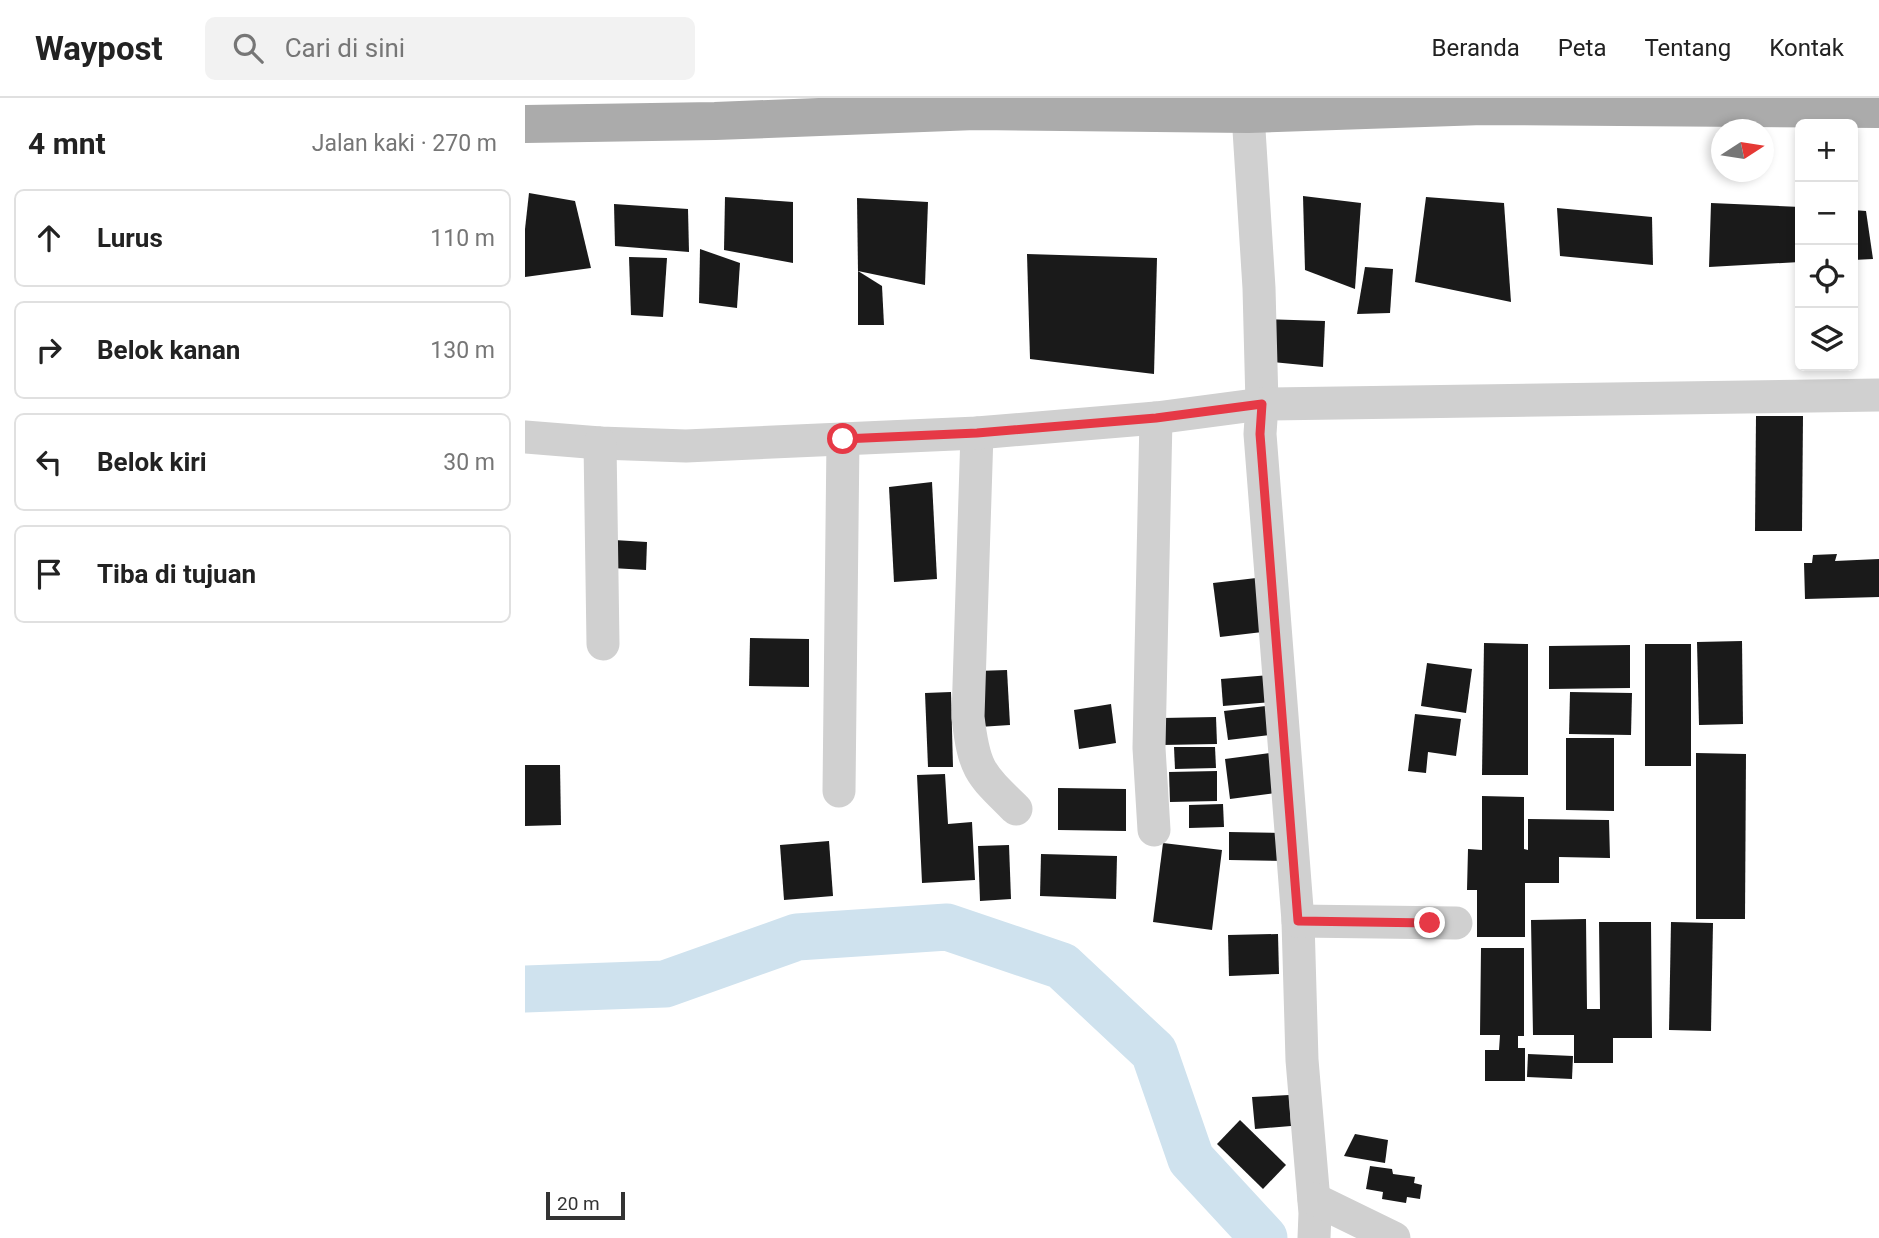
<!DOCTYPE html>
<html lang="id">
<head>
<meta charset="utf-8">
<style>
  body { margin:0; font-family:Roboto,sans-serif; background:#f2f2f2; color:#222 }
  .controls { position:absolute; right:21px; top:21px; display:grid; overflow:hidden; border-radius:10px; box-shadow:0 4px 10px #0003 }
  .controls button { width:63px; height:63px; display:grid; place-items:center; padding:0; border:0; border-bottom:2px solid #e0e0e0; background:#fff; color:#222; font:35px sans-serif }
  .compass { position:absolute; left:1186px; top:21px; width:63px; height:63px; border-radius:50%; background:#fff; box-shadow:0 4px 10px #0003; rotate:78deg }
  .scale { position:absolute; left:21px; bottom:18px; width:79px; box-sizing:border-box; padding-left:7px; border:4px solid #333; border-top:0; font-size:19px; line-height:24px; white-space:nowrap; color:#333; -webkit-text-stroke:5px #fff; paint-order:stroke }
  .stop { position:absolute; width:21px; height:21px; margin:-16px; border:5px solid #e63946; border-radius:50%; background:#fff }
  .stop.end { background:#e63946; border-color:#fff; box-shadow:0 2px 7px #0008 }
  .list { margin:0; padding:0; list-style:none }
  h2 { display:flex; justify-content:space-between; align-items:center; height:91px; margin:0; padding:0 28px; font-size:30px }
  h2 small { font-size:23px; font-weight:400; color:#767676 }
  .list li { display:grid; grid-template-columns:46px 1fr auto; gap:21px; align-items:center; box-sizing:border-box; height:98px; margin:0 14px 14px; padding:0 14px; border:2px solid #e0e0e0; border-radius:10px }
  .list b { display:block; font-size:26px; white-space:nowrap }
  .list em { font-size:23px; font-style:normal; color:#767676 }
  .icon { flex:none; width:38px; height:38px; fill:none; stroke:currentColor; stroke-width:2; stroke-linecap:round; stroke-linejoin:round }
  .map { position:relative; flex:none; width:1354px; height:1140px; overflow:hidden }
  header { display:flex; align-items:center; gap:42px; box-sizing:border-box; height:98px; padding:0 35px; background:#fff; border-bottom:2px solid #e0e0e0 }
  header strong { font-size:33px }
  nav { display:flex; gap:38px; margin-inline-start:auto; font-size:24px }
  .search { width:490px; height:63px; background:#f2f2f2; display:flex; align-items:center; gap:18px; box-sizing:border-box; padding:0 24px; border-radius:10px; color:#767676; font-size:26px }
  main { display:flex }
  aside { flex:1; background:#fff }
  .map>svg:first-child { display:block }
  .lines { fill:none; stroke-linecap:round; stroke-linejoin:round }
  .river { stroke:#cfe2ee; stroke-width:47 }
  .building { fill:#1a1a1a }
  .minor { stroke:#d0d0d0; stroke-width:33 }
  .major { stroke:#ababab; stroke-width:38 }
  .route { stroke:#e63946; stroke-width:9 }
</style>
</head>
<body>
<header>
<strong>Waypost</strong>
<div class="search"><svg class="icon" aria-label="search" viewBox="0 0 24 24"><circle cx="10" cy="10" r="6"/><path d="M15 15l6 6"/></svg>Cari di sini</div>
<nav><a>Beranda</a><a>Peta</a><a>Tentang</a><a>Kontak</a></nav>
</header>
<main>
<aside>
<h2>4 mnt<small>Jalan kaki · 270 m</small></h2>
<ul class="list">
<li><svg class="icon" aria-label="ahead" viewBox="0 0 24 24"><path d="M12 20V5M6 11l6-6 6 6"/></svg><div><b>Lurus</b></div><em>110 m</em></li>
<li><svg class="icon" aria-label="right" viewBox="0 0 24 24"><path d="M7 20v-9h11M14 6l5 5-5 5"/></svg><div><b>Belok kanan</b></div><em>130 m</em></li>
<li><svg class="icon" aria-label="left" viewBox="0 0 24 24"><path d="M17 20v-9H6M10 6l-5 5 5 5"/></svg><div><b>Belok kiri</b></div><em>30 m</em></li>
<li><svg class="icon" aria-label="arrive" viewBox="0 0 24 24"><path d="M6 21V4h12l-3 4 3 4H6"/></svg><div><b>Tiba di tujuan</b></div></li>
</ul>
</aside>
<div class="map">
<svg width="1354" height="1140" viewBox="0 0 1354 1140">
  <rect width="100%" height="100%" fill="#fff"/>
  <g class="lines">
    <path class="river" d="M 0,891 L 140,886 L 272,839 L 422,829 L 537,868 L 629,954 L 666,1061 L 739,1140"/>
  </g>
  <g class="building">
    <path d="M 4,95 L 50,103 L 66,170 L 0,179 L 0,131 Z"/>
    <path d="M 778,98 L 836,105 L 830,191 L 780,172 Z"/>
    <path d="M 200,99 L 268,104 L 268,165 L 199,152 Z"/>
    <path d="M 901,99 L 979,105 L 986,204 L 890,184 Z"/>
    <path d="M 332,100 L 403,104 L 400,187 L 333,173 Z"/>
    <path d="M 1186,105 L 1275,109 L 1275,164 L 1184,169 Z"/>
    <path d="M 89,106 L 163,111 L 164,154 L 90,148 Z"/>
    <path d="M 1032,110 L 1127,119 L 1128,167 L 1035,158 Z"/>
    <path d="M 1328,112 L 1341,113 L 1348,161 L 1328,162 Z"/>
    <path d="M 175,151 L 215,165 L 212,210 L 174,205 Z"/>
    <path d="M 502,156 L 632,160 L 629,276 L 505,261 Z"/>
    <path d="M 104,159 L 142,160 L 138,219 L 106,217 Z"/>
    <path d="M 840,169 L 868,171 L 865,215 L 832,216 Z"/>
    <path d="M 333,173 L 357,188 L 359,227 L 333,227 Z"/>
    <path d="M 734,221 L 800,223 L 798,269 L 737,263 Z"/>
    <path d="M 1231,318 L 1278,318 L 1277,433 L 1230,433 Z"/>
    <path d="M 407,384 L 412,481 L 369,484 L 364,389 Z"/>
    <path d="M 89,442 L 122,444 L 121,472 L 87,470 Z"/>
    <path d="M 1312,456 L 1310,463 L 1354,461 L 1354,499 L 1280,501 L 1279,465 L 1287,465 L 1288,457 Z"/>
    <path d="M 740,479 L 746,533 L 695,539 L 688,485 Z"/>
    <path d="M 225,540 L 284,541 L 284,589 L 224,588 Z"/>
    <path d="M 1217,543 L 1218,626 L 1174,627 L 1172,544 Z"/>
    <path d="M 959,545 L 1003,546 L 1003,677 L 957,677 Z"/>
    <rect x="1120" y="546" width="46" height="122"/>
    <path d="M 1105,547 L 1105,590 L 1024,591 L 1024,548 Z"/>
    <path d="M 902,565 L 947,571 L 941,615 L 896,608 Z"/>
    <path d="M 482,572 L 485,627 L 454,629 L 452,573 Z"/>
    <path d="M 745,577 L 747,604 L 698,608 L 696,581 Z"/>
    <path d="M 426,594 L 428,669 L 403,669 L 400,595 Z"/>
    <path d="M 1045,594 L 1107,595 L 1106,637 L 1044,636 Z"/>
    <path d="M 586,606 L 591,645 L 554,651 L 549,612 Z"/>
    <path d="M 750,607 L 753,636 L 703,642 L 699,613 Z"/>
    <path d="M 890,616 L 936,621 L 931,658 L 903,654 L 901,675 L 883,673 Z"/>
    <path d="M 691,619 L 692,646 L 637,647 L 637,620 Z"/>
    <path d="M 1041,640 L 1089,640 L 1089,713 L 1041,712 Z"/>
    <path d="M 649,649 L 690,649 L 691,670 L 650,671 Z"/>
    <path d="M 745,655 L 750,695 L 705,701 L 700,661 Z"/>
    <path d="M 1171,655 L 1221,656 L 1220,821 L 1171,821 Z"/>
    <path d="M 0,667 L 35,667 L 36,727 L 0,728 Z"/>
    <path d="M 692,673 L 692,703 L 645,704 L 644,674 Z"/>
    <path d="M 420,676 L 423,726 L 447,724 L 450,782 L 397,785 L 392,677 Z"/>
    <path d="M 533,690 L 601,691 L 601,733 L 533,732 Z"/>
    <path d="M 957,698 L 999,699 L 999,751 L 1003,752 L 1003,721 L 1084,722 L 1085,760 L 1034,759 L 1034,785 L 1000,785 L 1000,839 L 952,839 L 952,792 L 942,792 L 943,751 L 957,752 Z"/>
    <path d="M 698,706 L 699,729 L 664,730 L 664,707 Z"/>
    <path d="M 704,734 L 762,735 L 762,763 L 704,762 Z"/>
    <path d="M 304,743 L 308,798 L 259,802 L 255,747 Z"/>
    <path d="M 638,745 L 697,752 L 687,832 L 628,824 Z"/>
    <path d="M 484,747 L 486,801 L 455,803 L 453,748 Z"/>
    <path d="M 516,756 L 592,758 L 591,801 L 515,798 Z"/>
    <path d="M 1061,821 L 1062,911 L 1075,911 L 1074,824 L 1126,824 L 1127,940 L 1088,940 L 1088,965 L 1049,965 L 1049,937 L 1008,937 L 1006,822 Z"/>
    <path d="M 1146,824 L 1188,825 L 1186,933 L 1144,932 Z"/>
    <path d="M 753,836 L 754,876 L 704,878 L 703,837 Z"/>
    <path d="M 956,850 L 999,850 L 999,938 L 993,938 L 993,950 L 1000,950 L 1000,983 L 960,983 L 960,952 L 974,952 L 975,937 L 955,937 Z"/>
    <path d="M 1003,956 L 1048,958 L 1047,981 L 1002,979 Z"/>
    <path d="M 764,997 L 766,1028 L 730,1031 L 727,999 Z"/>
    <path d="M 715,1022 L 761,1067 L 738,1091 L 692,1046 Z"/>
    <path d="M 830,1036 L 863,1042 L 860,1065 L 819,1058 Z"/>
    <path d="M 845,1068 L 867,1071 L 868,1076 L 890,1079 L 889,1085 L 897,1087 L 895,1101 L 882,1099 L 881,1105 L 857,1101 L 858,1094 L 841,1091 Z"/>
  </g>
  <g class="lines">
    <g class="minor">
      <path d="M 717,0 L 723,16 L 734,190 L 737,306 L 735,336 L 773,823 L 777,962 L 790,1115 L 789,1140"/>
      <path d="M 452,335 L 443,619 C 449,671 454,675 491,711"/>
      <path d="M 0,339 L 75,345 L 161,348 L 452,335 L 631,320 L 737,306 L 1354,297"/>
      <path d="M 75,345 L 78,546"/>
      <path d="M 314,693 L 318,341"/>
      <path d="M 629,732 L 624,650 L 631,320"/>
      <path d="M 773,823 L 931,825"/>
      <path d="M 789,1101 L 869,1140"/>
    </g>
    <path class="major" d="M 0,26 L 190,23 L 450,13 L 723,16 L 958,8 L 1354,11"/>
  </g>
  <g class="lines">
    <path class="route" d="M 318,341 L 452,335 L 631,320 L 737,306 L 735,336 L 773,823 L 905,825"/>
  </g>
</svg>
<div class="controls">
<button>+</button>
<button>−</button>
<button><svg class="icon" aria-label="locate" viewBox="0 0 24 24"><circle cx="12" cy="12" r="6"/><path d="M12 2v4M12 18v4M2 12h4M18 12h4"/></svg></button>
<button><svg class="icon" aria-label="layers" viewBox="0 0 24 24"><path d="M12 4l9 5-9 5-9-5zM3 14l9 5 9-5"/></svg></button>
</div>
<svg class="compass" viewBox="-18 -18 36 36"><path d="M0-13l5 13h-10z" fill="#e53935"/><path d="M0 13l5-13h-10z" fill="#767676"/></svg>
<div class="scale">20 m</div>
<div class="stop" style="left:318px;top:341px"></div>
<div class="stop end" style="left:905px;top:825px"></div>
</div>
</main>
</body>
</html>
